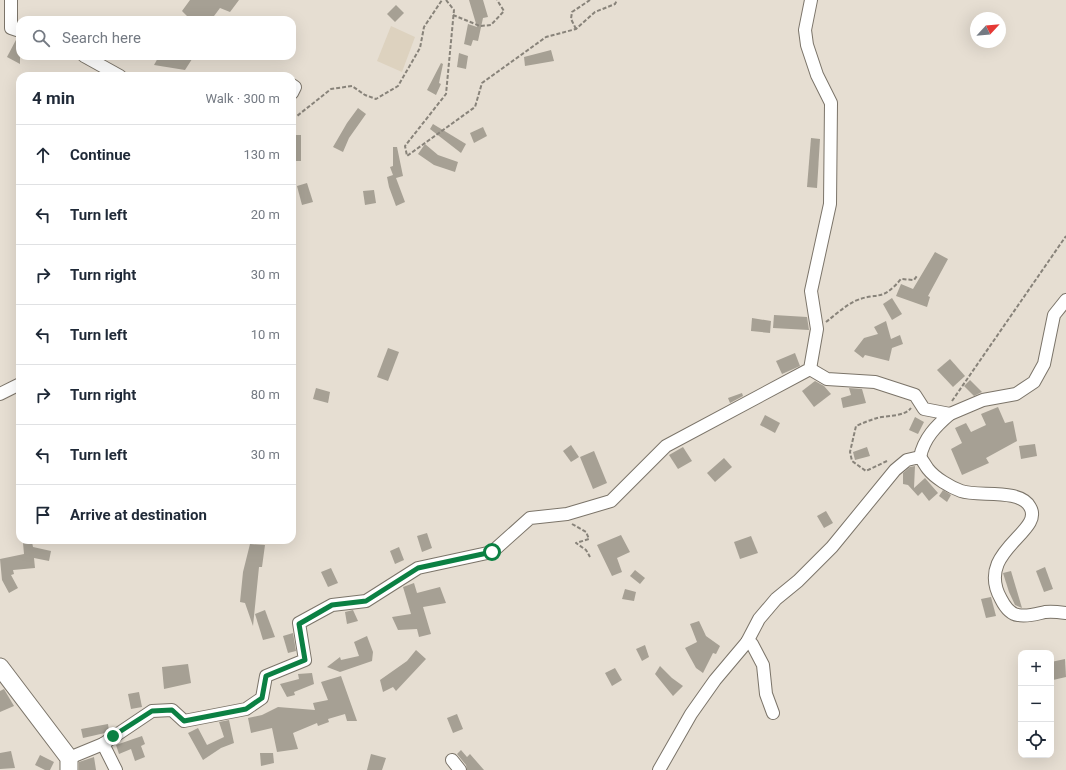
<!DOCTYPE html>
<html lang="en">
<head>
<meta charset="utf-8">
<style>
  body { margin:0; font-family:Roboto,sans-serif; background:#f2f2f3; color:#1f2937 }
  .controls { position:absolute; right:12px; bottom:12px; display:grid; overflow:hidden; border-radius:8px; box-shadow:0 4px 16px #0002 }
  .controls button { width:36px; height:36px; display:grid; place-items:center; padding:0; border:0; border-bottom:1px solid #e0e1e3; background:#fff; color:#1f2937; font:20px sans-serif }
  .compass { position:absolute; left:970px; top:12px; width:36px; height:36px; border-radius:50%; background:#fff; box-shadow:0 4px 16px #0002; rotate:64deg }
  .stop { position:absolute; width:12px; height:12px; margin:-9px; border:3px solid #0b8043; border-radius:50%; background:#fff }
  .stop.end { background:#0b8043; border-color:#fff; box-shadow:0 1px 4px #0008 }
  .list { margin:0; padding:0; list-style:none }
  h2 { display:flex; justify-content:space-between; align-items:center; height:52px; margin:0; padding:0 16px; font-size:17px }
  h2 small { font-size:13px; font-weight:400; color:#747a83 }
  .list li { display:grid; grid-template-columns:26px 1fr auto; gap:12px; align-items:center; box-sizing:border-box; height:60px; padding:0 16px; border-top:1px solid #e0e1e3 }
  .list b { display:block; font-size:15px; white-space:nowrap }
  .list em { font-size:13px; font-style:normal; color:#747a83 }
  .icon { flex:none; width:22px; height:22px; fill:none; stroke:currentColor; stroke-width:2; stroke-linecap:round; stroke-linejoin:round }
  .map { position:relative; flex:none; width:1066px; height:770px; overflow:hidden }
  .search { position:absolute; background:#fff; box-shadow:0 4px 16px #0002; left:16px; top:16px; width:280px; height:44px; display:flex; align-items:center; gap:10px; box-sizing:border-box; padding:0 14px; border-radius:12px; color:#747a83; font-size:15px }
  .panel { position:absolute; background:#fff; box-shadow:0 4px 16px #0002; left:16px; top:72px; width:280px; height:472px; border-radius:12px }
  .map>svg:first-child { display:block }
  .built { fill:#ddd2bf }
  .building { fill:#a6a094 }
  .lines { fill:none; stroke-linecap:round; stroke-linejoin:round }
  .street-casing { stroke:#7b7469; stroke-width:14 }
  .secondary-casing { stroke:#7b7469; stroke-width:19 }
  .path { stroke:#88837a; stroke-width:2; stroke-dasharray:4 2; stroke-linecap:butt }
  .street { stroke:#fff; stroke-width:12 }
  .secondary { stroke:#fff; stroke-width:17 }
  .route { stroke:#0b8043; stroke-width:5 }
</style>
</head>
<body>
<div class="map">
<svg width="1066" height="770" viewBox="0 0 1066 770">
  <rect width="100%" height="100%" fill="#e6ded2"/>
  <path class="built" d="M 391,26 L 415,37 L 402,72 L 377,61 Z"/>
  <g class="building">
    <path d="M 190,0 L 239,0 L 230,12 L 220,8 L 211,20 L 191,20 L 182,11 Z"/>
    <path d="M 469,0 L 483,0 L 488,17 L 483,18 L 478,41 L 473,40 L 471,46 L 464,44 L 468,24 L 477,27 Z"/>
    <path d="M 396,5 L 404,13 L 395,22 L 387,14 Z"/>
    <path d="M 17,38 L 20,38 L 20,64 L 7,57 Z"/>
    <path d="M 551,50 L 554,61 L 525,66 L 524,57 Z"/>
    <path d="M 459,53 L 468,56 L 466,69 L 457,67 Z"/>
    <path d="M 159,56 L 194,56 L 185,70 L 154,65 Z"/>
    <path d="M 441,63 L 443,64 L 439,83 L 441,84 L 436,95 L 427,90 Z"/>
    <path d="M 358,108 L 366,114 L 349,138 L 343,152 L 333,147 L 347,123 Z"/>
    <path d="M 433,124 L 466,144 L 461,153 L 430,129 Z"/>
    <path d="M 483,127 L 487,136 L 474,143 L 470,133 Z"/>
    <rect x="292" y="135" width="9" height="26"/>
    <path d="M 811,138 L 820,139 L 817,188 L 807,187 Z"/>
    <path d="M 425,144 L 438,155 L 458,162 L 455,172 L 434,165 L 418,154 Z"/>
    <path d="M 393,147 L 397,147 L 403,176 L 396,178 L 405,202 L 396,206 L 389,187 L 387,177 L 393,175 L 390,167 L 393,166 Z"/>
    <path d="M 307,183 L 313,202 L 302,205 L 297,186 Z"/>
    <path d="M 374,190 L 376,203 L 365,205 L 363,191 Z"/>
    <path d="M 935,252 L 948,259 L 928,296 L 930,297 L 927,307 L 896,296 L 901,284 L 913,289 Z"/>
    <path d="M 892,298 L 902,314 L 892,320 L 883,304 Z"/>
    <path d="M 774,315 L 807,317 L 809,330 L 773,328 Z"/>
    <path d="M 752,318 L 771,321 L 770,333 L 751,331 Z"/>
    <path d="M 886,321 L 891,339 L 900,335 L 903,344 L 892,348 L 889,361 L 865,355 L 863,358 L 854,351 L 864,338 L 878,334 L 874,327 Z"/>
    <path d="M 388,348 L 399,352 L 388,381 L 377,377 Z"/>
    <path d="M 795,353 L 800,366 L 782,374 L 776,361 Z"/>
    <path d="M 950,359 L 965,376 L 953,387 L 937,370 Z"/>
    <path d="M 970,380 L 982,392 L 974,396 L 964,386 Z"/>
    <path d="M 815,381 L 824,386 L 831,394 L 814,407 L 802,391 Z"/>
    <path d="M 316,388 L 330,392 L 328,403 L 313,399 Z"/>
    <path d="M 849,388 L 862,389 L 866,403 L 843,408 L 841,398 L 851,395 Z"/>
    <path d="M 742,393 L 743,396 L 730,403 L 728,398 Z"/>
    <path d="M 998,407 L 1005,423 L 1013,421 L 1017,441 L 986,458 L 989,463 L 962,475 L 951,449 L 962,443 L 955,428 L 966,423 L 971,432 L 986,425 L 981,414 Z"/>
    <path d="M 765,415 L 780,423 L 775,433 L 760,425 Z"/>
    <path d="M 915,417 L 924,422 L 918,434 L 909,430 Z"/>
    <path d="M 1035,444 L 1037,456 L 1021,459 L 1019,446 Z"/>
    <path d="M 571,445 L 579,457 L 571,462 L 563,451 Z"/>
    <path d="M 683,447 L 692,461 L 678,469 L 669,455 Z"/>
    <path d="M 867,447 L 870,456 L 855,460 L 853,452 Z"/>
    <path d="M 594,451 L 607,483 L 593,489 L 580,457 Z"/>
    <path d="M 724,458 L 732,467 L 715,482 L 707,473 Z"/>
    <path d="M 915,466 L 914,488 L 925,478 L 938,493 L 929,501 L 922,492 L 918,496 L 908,485 L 903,484 L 903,473 L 910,467 Z"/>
    <path d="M 943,490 L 951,495 L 947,502 L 939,496 Z"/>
    <path d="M 826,511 L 833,523 L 824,528 L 817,516 Z"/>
    <path d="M 427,533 L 432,548 L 422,552 L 417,536 Z"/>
    <path d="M 621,535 L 630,552 L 617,558 L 622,572 L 612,576 L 597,545 Z"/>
    <path d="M 751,536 L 758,553 L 740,559 L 734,542 Z"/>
    <path d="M 32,542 L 33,547 L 51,551 L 49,561 L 34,558 L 35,568 L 13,570 L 14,574 L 11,575 L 18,588 L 9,593 L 2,580 L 0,559 L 24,554 L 23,543 Z"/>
    <path d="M 250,544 L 265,545 L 262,567 L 259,567 L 253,626 L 245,603 L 240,602 L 243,572 Z"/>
    <path d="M 399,547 L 404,560 L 395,564 L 390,551 Z"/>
    <path d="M 1045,567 L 1053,589 L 1044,592 L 1036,571 Z"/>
    <path d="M 331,568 L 338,583 L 328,587 L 321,572 Z"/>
    <path d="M 635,570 L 645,578 L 640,584 L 630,576 Z"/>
    <path d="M 1011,571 L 1022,608 L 1015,605 L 1009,592 L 1003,573 Z"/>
    <path d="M 414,583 L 417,593 L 440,587 L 446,603 L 423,607 L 431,634 L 419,637 L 417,629 L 398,630 L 392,617 L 411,614 L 403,587 Z"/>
    <path d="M 625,589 L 636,592 L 634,601 L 622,599 Z"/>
    <path d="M 991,597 L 996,616 L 986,618 L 981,599 Z"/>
    <path d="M 265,610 L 275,637 L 263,640 L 255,614 Z"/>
    <path d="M 353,610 L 358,621 L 347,624 L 345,612 Z"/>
    <path d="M 699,621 L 706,636 L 720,646 L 716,654 L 713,653 L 703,673 L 696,668 L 685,648 L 697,642 L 690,624 Z"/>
    <path d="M 293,633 L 296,651 L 288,653 L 283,636 Z"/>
    <path d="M 367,636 L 373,652 L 372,661 L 340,672 L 327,667 L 340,657 L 341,660 L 359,656 L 354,642 Z"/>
    <path d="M 645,645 L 649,657 L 642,661 L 636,649 Z"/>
    <path d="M 416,650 L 426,659 L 396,691 L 393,687 L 383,692 L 380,680 L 407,661 Z"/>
    <path d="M 1065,659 L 1066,677 L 1053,680 L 1051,662 Z"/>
    <path d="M 188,664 L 191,683 L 164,689 L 162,667 Z"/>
    <path d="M 660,666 L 672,678 L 683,686 L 673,696 L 655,674 Z"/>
    <path d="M 615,668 L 622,680 L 612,686 L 605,673 Z"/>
    <path d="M 312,673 L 314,684 L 294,692 L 295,695 L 287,697 L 280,684 L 299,679 L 298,674 Z"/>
    <path d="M 341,676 L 357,721 L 347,721 L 345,714 L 328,719 L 329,722 L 318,726 L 317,723 L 293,733 L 298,749 L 277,752 L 272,728 L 251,733 L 248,718 L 262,715 L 278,707 L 315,710 L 313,703 L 328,700 L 321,682 Z"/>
    <path d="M 4,689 L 14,706 L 0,712 L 0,691 Z"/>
    <path d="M 139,692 L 142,707 L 131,709 L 128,694 Z"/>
    <path d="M 457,714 L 463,729 L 453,733 L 447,718 Z"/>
    <path d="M 229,720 L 234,743 L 221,748 L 203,760 L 188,733 L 198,728 L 207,745 L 224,737 L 219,722 Z"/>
    <path d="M 108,724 L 109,731 L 105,733 L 83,738 L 81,729 Z"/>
    <path d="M 142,736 L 145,744 L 141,746 L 145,757 L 135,761 L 131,749 L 119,754 L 116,745 Z"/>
    <path d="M 461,750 L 467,757 L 470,754 L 484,770 L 467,770 L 466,765 L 457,754 Z"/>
    <path d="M 11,751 L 15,768 L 0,769 L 0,753 Z"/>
    <path d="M 260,753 L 273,753 L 274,763 L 261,766 Z"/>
    <path d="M 371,754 L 386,758 L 382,770 L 367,770 Z"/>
    <path d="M 40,755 L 54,762 L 50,770 L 45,770 L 35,765 Z"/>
    <path d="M 94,757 L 96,770 L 79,770 L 79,762 Z"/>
  </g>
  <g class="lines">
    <defs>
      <g id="street">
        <path d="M 11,0 L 11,28 L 20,31"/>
        <path d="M 84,56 L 120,76"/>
        <path d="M 292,85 L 295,87 L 292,93"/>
        <path d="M 810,369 L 827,379 L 875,382 L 915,395 L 924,409 L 950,414 C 936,426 924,438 920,457"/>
        <path d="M 0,394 L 20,384"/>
        <path d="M 950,414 L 983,400 L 1016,394 L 1034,382 L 1044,364 L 1054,315 L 1066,300"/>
        <path d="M 747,642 L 752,644 L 763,665 L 766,694 L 773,713"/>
        <path d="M 103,744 L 152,711 L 172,710 L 184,721 L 246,709 L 262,698 L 266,676 L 305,660 L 299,623 L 332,605 L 366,601 L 418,568 L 492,552 L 530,518 L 567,514 L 611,501 L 666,446 L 810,369 L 817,329 L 811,291 L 830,204 L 831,103 L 817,75 L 807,45 L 805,30 L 811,0"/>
        <path d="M 69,758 L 103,744 L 116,770"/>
        <path d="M 452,760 L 460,770"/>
        <path d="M 659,770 L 691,714 L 715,680 L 747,642 L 759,619 L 776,599 L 798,581 L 832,547 L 895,470 L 907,460 L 920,457 C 923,461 925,465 928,469 C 935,478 950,487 961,491 C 978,497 1020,488 1030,507 C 1045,532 974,551 1001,599 C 1004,605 1010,614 1018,615 C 1027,617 1036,614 1045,612 C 1052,611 1059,612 1066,613"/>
      </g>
      <path id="secondary" d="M 0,667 L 69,758 L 69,770"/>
    </defs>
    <use href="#street" class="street-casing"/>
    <use href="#secondary" class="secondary-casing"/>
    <g class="path">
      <path d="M 446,0 L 454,10 L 446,94 L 405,146 L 407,156 L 475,107 L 482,83 L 546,37 L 576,29 L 595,12 L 615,4 L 617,0"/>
      <path d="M 453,15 L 480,26 L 491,25 L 504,11 L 497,0"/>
      <path d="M 576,29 L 571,19 L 572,12 L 590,0"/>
      <path d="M 292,118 L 297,116 L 331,89 L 352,86 L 365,95 L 376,99 L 398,86 L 420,48 L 424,27 L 442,0"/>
      <path d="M 826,322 C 835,315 845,306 855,301 C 878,291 881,303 901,279 L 914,280 L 917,276"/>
      <path d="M 952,401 L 1066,236"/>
      <path d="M 887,461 L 866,471 L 852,461 L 850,452 L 856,426 C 863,423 870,420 877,418 C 888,415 904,417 911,408"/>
      <path d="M 572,524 L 586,532 L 589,539 L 576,543 L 586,550 L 590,557"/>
    </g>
    <use href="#street" class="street"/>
    <use href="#secondary" class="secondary"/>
  </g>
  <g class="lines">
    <path class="route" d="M 113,736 L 152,711 L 172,710 L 184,721 L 246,709 L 262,698 L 266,676 L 305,660 L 299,624 L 332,605 L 366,601 L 418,568 L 492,552"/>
  </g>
</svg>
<div class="controls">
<button>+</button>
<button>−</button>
<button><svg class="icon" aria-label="locate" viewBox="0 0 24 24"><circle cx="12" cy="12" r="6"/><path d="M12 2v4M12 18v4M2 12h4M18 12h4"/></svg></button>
</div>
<svg class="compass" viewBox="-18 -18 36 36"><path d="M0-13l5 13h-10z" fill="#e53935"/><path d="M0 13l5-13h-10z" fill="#747a83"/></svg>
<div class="stop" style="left:492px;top:552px"></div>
<div class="stop end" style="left:113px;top:736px"></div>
<div class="search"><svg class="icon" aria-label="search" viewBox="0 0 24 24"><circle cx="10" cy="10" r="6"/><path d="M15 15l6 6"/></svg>Search here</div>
<section class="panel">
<h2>4 min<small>Walk · 300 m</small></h2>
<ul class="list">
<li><svg class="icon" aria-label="ahead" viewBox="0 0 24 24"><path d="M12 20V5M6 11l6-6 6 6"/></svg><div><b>Continue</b></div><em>130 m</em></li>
<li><svg class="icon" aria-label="left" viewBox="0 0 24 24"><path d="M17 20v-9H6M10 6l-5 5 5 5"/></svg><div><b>Turn left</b></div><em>20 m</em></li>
<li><svg class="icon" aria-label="right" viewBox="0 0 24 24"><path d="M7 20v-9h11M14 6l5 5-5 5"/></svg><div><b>Turn right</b></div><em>30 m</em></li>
<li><svg class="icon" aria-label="left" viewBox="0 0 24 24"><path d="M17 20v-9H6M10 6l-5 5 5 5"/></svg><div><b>Turn left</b></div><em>10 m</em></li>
<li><svg class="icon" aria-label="right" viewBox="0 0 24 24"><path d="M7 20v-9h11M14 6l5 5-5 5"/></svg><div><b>Turn right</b></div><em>80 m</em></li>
<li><svg class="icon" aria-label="left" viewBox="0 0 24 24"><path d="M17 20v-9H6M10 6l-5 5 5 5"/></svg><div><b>Turn left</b></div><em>30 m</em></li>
<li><svg class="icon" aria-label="arrive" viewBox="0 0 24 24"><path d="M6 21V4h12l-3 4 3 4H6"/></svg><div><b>Arrive at destination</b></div></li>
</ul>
</section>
</div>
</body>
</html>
